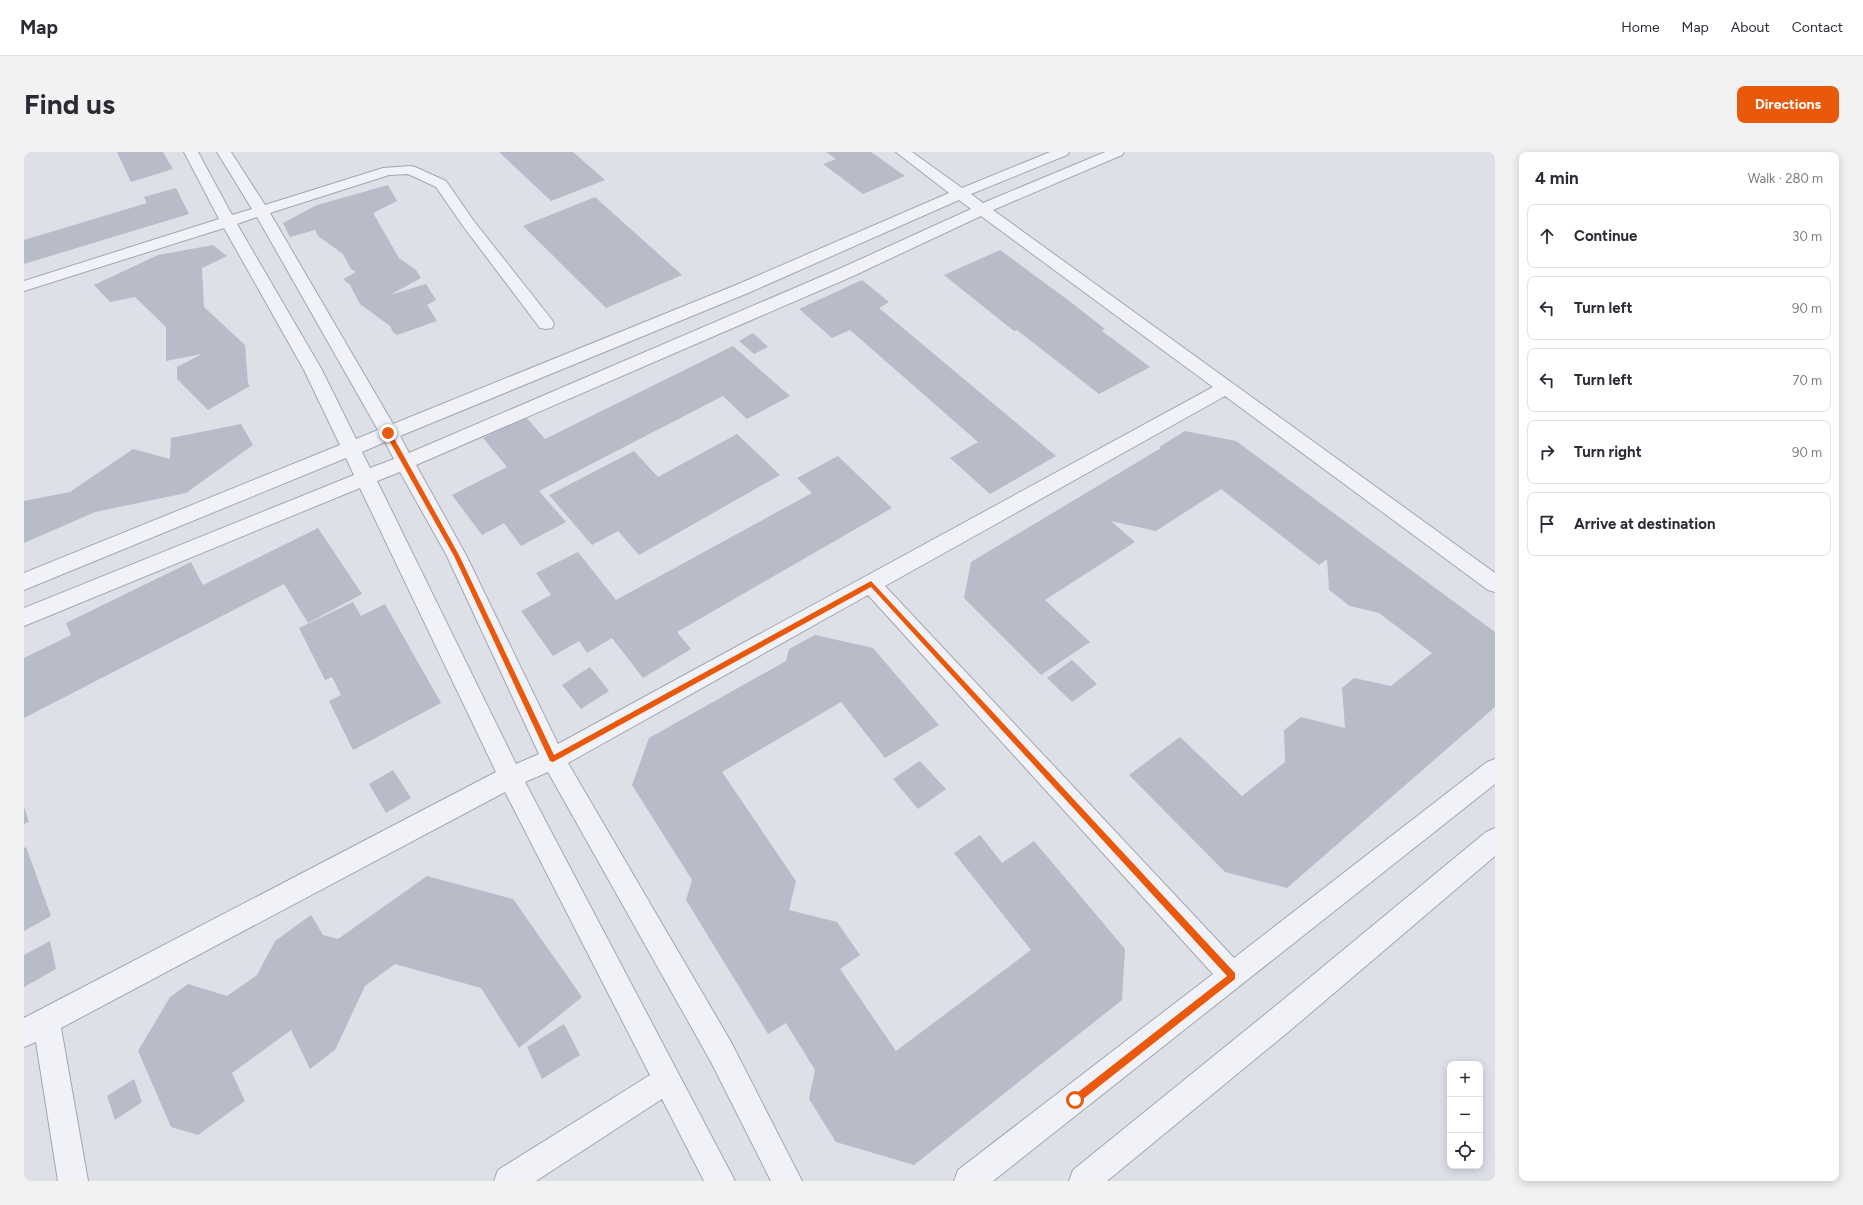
<!DOCTYPE html>
<html lang="en">
<head>
<meta charset="utf-8">
<style>
  body { margin:0; font-family:Figtree,sans-serif; background:#f2f2f3; color:#2b2b33 }
  .controls { position:absolute; right:12px; bottom:12px; display:grid; overflow:hidden; border-radius:8px; box-shadow:0 2px 10px #0003 }
  .controls button { width:36px; height:36px; display:grid; place-items:center; padding:0; border:0; border-bottom:1px solid #e1e1e2; background:#fff; color:#2b2b33; font:20px sans-serif }
  .stop { position:absolute; width:12px; height:12px; margin:-9px; border:3px solid #ea580c; border-radius:50%; background:#fff }
  .stop.end { background:#ea580c; border-color:#fff; box-shadow:0 1px 4px #0008 }
  .list { margin:0; padding:0; list-style:none }
  h2 { display:flex; justify-content:space-between; align-items:center; height:52px; margin:0; padding:0 16px; font-size:17px }
  h2 small { font-size:13px; font-weight:400; color:#7c7c81 }
  .list li { display:grid; grid-template-columns:26px 1fr auto; gap:12px; align-items:center; box-sizing:border-box; height:64px; margin:0 8px 8px; padding:0 8px; border:1px solid #e1e1e2; border-radius:8px }
  .list b { display:block; font-size:15px; white-space:nowrap }
  .list em { font-size:13px; font-style:normal; color:#7c7c81 }
  .icon { flex:none; width:22px; height:22px; fill:none; stroke:currentColor; stroke-width:2; stroke-linecap:round; stroke-linejoin:round }
  .map { position:relative; flex:none; width:1471px; height:1029px; overflow:hidden; border-radius:8px }
  header { display:flex; align-items:center; gap:24px; box-sizing:border-box; height:56px; padding:0 20px; background:#fff; border-bottom:1px solid #e1e1e2 }
  header strong { font-size:19px }
  nav { display:flex; gap:22px; margin-inline-start:auto; font-size:14px }
  .intro { display:flex; align-items:center; justify-content:space-between; box-sizing:border-box; height:96px; padding:0 24px }
  h1 { margin:0; font-size:28px }
  .button { padding:10px 18px; border-radius:8px; background:#ea580c; color:#fff; font-size:14px; font-weight:700 }
  main { display:flex; gap:24px; padding:0 24px }
  aside { flex:1; background:#fff; border-radius:8px; box-shadow:0 2px 10px #0003 }
  .map>svg:first-child { display:block }
  .building { fill:#b8bbc8 }
  .lines { fill:none; stroke-linecap:round; stroke-linejoin:round }
  .minor-casing { stroke:#a3a6b2; stroke-width:2 }
  .minor { fill:#f1f2f7; fill-rule:evenodd }
  .route { fill:#ea580c }
</style>
</head>
<body>
<header>
<strong>Map</strong>
<nav><a>Home</a><a>Map</a><a>About</a><a>Contact</a></nav>
</header>
<div class="intro"><h1>Find us</h1><a class="button">Directions</a></div>
<main>
<div class="map">
<svg width="1471" height="1029" viewBox="0 0 1471 1029">
  <rect width="100%" height="100%" fill="#dee0e8"/>
  <g class="building">
    <path d="M 93,0 L 139,0 L 149,17 L 107,30 Z"/>
    <path d="M 475,0 L 549,0 L 581,28 L 527,49 Z"/>
    <path d="M 802,0 L 847,0 L 881,24 L 839,42 L 799,12 L 812,7 Z"/>
    <path d="M 364,33 L 373,49 L 349,61 L 375,106 L 392,118 L 397,126 L 366,143 L 402,132 L 412,148 L 403,153 L 413,169 L 373,183 L 369,180 L 366,174 L 336,152 L 326,133 L 319,127 L 332,120 L 327,117 L 319,102 L 294,84 L 291,78 L 266,85 L 259,71 L 293,53 Z"/>
    <path d="M 152,36 L 165,62 L 0,112 L 0,88 L 123,51 L 120,45 Z"/>
    <path d="M 571,45 L 658,123 L 582,156 L 499,74 Z"/>
    <path d="M 189,93 L 203,104 L 178,116 L 180,155 L 221,193 L 224,232 L 226,234 L 184,258 L 153,227 L 153,215 L 178,202 L 142,209 L 142,175 L 111,145 L 86,150 L 70,133 L 134,103 Z"/>
    <path d="M 976,98 L 1048,151 L 1081,177 L 1078,179 L 1126,215 L 1075,242 L 993,178 L 990,179 L 920,123 Z"/>
    <path d="M 838,128 L 865,150 L 855,156 L 1032,304 L 966,342 L 926,306 L 954,290 L 826,178 L 808,186 L 775,157 Z"/>
    <path d="M 729,181 L 744,195 L 730,202 L 715,189 Z"/>
    <path d="M 709,194 L 766,244 L 723,267 L 699,244 L 515,339 L 542,370 L 497,394 L 480,371 L 458,383 L 428,343 L 483,315 L 459,286 L 502,265 L 521,287 Z"/>
    <path d="M 217,272 L 229,293 L 162,341 L 71,360 L 0,391 L 0,349 L 46,340 L 109,297 L 146,307 L 147,286 Z"/>
    <path d="M 1161,279 L 1212,289 L 1471,480 L 1471,555 L 1263,736 L 1201,720 L 1105,623 L 1156,585 L 1218,644 L 1261,610 L 1260,578 L 1277,565 L 1321,576 L 1318,536 L 1330,526 L 1367,534 L 1408,501 L 1355,461 L 1326,454 L 1305,438 L 1303,407 L 1295,413 L 1197,337 L 1132,379 L 1087,369 L 1111,390 L 1021,448 L 1066,490 L 1017,523 L 940,446 L 947,410 L 1137,296 L 1135,295 Z"/>
    <path d="M 713,282 L 756,323 L 615,403 L 594,379 L 568,393 L 525,343 L 610,299 L 634,325 Z"/>
    <path d="M 814,304 L 868,356 L 653,480 L 667,497 L 619,526 L 588,486 L 563,501 L 555,489 L 529,504 L 497,459 L 527,443 L 512,421 L 554,400 L 592,448 L 788,341 L 773,326 Z"/>
    <path d="M 294,376 L 338,442 L 284,471 L 260,432 L 0,566 L 0,506 L 47,483 L 42,471 L 167,410 L 179,433 Z"/>
    <path d="M 329,450 L 337,464 L 361,452 L 417,551 L 329,598 L 305,549 L 317,543 L 308,525 L 301,528 L 275,476 Z"/>
    <path d="M 791,483 L 849,496 L 915,573 L 861,606 L 817,550 L 698,620 L 772,729 L 765,758 L 813,770 L 836,803 L 816,817 L 872,899 L 1007,798 L 930,701 L 956,683 L 978,711 L 1010,689 L 1101,797 L 1098,848 L 890,1013 L 812,990 L 785,947 L 791,918 L 762,871 L 744,882 L 662,748 L 668,728 L 608,633 L 625,586 L 762,509 L 765,497 Z"/>
    <path d="M 1048,508 L 1073,532 L 1048,550 L 1023,526 Z"/>
    <path d="M 566,515 L 585,539 L 557,557 L 538,533 Z"/>
    <path d="M 896,609 L 922,637 L 894,657 L 869,627 Z"/>
    <path d="M 369,618 L 387,646 L 362,661 L 345,632 Z"/>
    <path d="M 0,655 L 5,670 L 0,672 Z"/>
    <path d="M 2,695 L 27,764 L 0,779 L 0,696 Z"/>
    <path d="M 403,724 L 489,747 L 558,845 L 495,896 L 457,836 L 371,812 L 341,834 L 311,898 L 286,917 L 267,878 L 208,921 L 221,949 L 174,983 L 147,975 L 114,899 L 146,845 L 164,832 L 203,844 L 233,823 L 251,789 L 287,763 L 299,783 L 314,787 Z"/>
    <path d="M 26,789 L 32,817 L 0,835 L 0,803 Z"/>
    <path d="M 540,872 L 556,903 L 518,927 L 503,895 Z"/>
    <path d="M 110,927 L 118,950 L 91,968 L 83,944 Z"/>
  </g>
  <g class="lines">
    <defs>
      <g id="minor">
        <path d="M 160,0 L 174,0 L 208,63 L 228,57 L 193,0 L 207,0 L 241,53 L 359,16 L 386,14 L 391,15 L 422,29 L 449,68 L 528,168 L 530,172 L 528,176 L 522,177 L 516,176 L 439,74 L 412,35 L 384,22 L 365,23 L 246,61 L 369,272 L 712,133 L 925,41 L 872,0 L 888,0 L 938,36 L 1026,0 L 1045,0 L 1043,3 L 947,42 L 959,51 L 1081,0 L 1100,0 L 1098,3 L 969,58 L 1471,421 L 1471,440 L 1464,438 L 1201,244 L 861,434 L 1210,806 L 1463,610 L 1471,607 L 1471,632 L 969,1029 L 930,1029 L 934,1018 L 1189,822 L 844,443 L 544,611 L 707,890 L 778,1029 L 747,1029 L 687,910 L 524,620 L 501,630 L 711,1029 L 680,1029 L 638,947 L 512,1029 L 470,1029 L 474,1018 L 626,923 L 481,640 L 37,876 L 64,1029 L 34,1029 L 12,890 L 0,895 L 0,866 L 472,620 L 336,336 L 0,474 L 0,456 L 330,323 L 322,306 L 0,438 L 0,421 L 316,293 L 280,218 L 200,76 L 0,139 L 0,129 L 195,67 ZM 935,48 L 947,57 L 815,117 L 385,301 L 376,284 L 724,141 ZM 957,64 L 1189,235 L 534,592 L 442,403 L 392,313 L 827,125 ZM 233,65 L 354,278 L 332,287 L 298,218 L 213,72 ZM 361,290 L 370,307 L 346,316 L 338,300 ZM 376,320 L 423,404 L 515,602 L 492,612 L 353,329 Z"/>
        <path d="M 1471,676 L 1471,704 L 1269,876 L 1083,1029 L 1045,1029 L 1049,1018 L 1249,856 L 1462,680 Z"/>
      </g>
    </defs>
    <use href="#minor" class="minor-casing"/>
    <use href="#minor" class="minor"/>
  </g>
  <path class="route" d="M 362,279 L 366,279 L 435,403 L 530,603 L 847,429 L 1211,821 L 1211,827 L 1054,951 L 1048,951 L 1048,945 L 1203,824 L 847,435 L 529,610 L 526,609 L 430,404 L 361,281 Z"/>
</svg>
<div class="controls">
<button>+</button>
<button>−</button>
<button><svg class="icon" aria-label="locate" viewBox="0 0 24 24"><circle cx="12" cy="12" r="6"/><path d="M12 2v4M12 18v4M2 12h4M18 12h4"/></svg></button>
</div>
<div class="stop" style="left:1051px;top:948px"></div>
<div class="stop end" style="left:364px;top:281px"></div>
</div>
<aside>
<h2>4 min<small>Walk · 280 m</small></h2>
<ul class="list">
<li><svg class="icon" aria-label="ahead" viewBox="0 0 24 24"><path d="M12 20V5M6 11l6-6 6 6"/></svg><div><b>Continue</b></div><em>30 m</em></li>
<li><svg class="icon" aria-label="left" viewBox="0 0 24 24"><path d="M17 20v-9H6M10 6l-5 5 5 5"/></svg><div><b>Turn left</b></div><em>90 m</em></li>
<li><svg class="icon" aria-label="left" viewBox="0 0 24 24"><path d="M17 20v-9H6M10 6l-5 5 5 5"/></svg><div><b>Turn left</b></div><em>70 m</em></li>
<li><svg class="icon" aria-label="right" viewBox="0 0 24 24"><path d="M7 20v-9h11M14 6l5 5-5 5"/></svg><div><b>Turn right</b></div><em>90 m</em></li>
<li><svg class="icon" aria-label="arrive" viewBox="0 0 24 24"><path d="M6 21V4h12l-3 4 3 4H6"/></svg><div><b>Arrive at destination</b></div></li>
</ul>
</aside>
</main>
</body>
</html>
